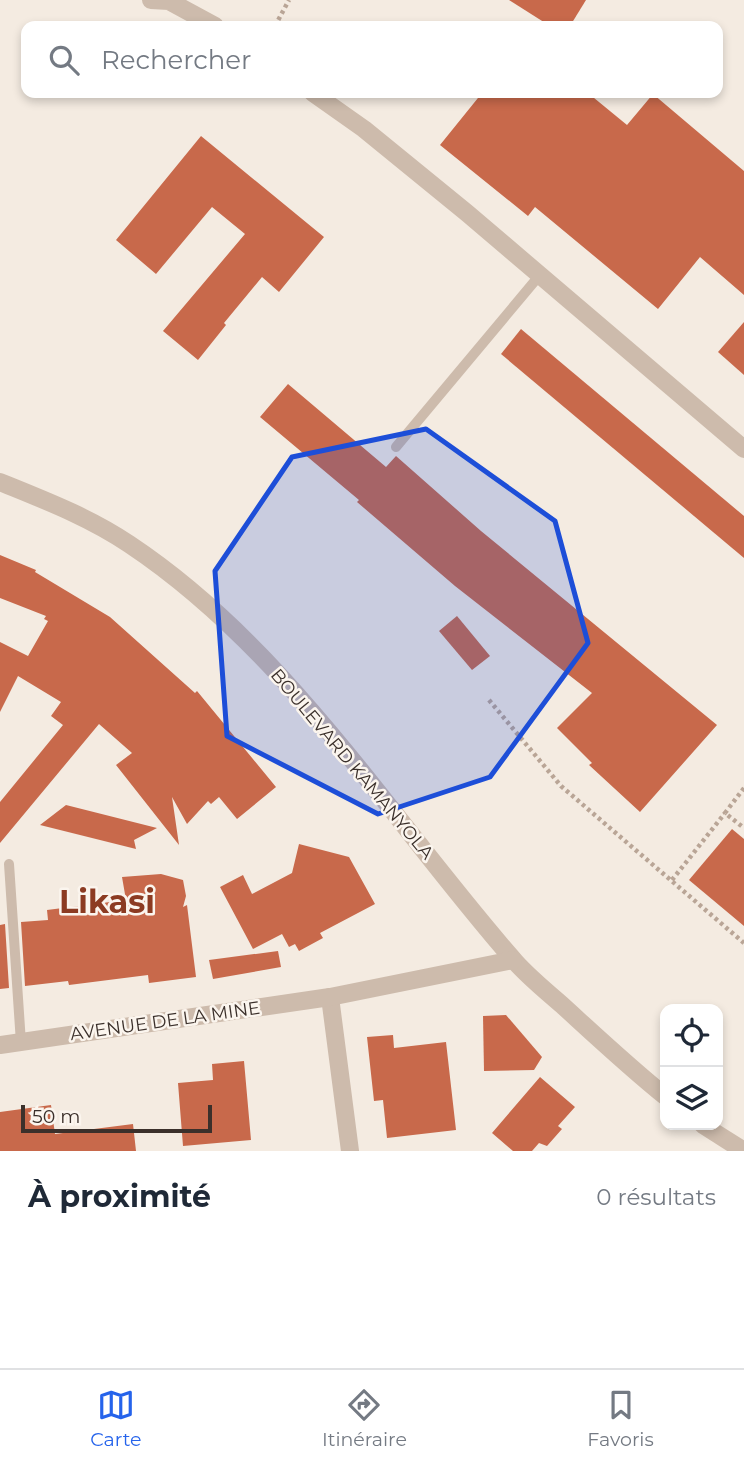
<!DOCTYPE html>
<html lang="fr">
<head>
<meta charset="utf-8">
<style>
  body { margin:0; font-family:Montserrat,sans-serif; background:#f2f2f3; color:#1f2937 }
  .controls { position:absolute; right:21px; bottom:21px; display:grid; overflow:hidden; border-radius:14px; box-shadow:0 4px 10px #0003 }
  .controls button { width:63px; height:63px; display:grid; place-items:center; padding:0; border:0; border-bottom:2px solid #e0e1e3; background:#fff; color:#1f2937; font:35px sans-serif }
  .scale { position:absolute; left:21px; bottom:18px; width:191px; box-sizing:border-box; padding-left:7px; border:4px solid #3b302b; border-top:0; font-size:19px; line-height:24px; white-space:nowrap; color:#3b302b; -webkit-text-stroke:5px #fbf5ee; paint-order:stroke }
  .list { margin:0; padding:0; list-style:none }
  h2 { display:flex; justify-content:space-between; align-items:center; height:91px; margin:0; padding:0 28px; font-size:30px }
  h2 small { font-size:23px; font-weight:400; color:#747a83 }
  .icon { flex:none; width:38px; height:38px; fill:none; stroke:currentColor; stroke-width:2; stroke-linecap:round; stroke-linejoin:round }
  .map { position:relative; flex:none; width:744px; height:1151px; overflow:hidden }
  .search { position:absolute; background:#fff; box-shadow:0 4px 10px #0003; left:21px; right:21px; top:21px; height:77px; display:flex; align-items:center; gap:18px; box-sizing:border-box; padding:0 24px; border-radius:14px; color:#747a83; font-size:26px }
  .sheet { height:217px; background:#fff }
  nav { display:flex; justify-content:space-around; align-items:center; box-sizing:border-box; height:98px; border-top:2px solid #e0e1e3; background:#fff; font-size:19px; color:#747a83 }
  nav a { display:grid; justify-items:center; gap:4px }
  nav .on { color:#2563eb }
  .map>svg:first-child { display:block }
  .building { fill:#c8694b }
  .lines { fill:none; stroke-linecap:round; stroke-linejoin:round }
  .path { stroke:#b9a596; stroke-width:4.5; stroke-dasharray:3.5 3.5; stroke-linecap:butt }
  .lane { stroke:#cdbbac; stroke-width:10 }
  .street { stroke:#cdbbac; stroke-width:18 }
  .marked { fill:#1d4ed8; fill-opacity:0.2; stroke:#1d4ed8; stroke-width:5; stroke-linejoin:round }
  .labels { text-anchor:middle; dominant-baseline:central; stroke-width:5; stroke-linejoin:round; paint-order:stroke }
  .street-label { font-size:18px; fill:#3b302b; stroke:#fbf5ee }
  .town-label { font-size:32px; font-weight:bold; fill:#8c3b22; stroke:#fbf5ee }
</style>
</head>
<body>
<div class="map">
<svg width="744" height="1151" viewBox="0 0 744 1151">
  <rect width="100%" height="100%" fill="#f4ebe1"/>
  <g class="building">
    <path d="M 509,0 L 586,0 L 570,26 L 550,26 Z"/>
    <path d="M 482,93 L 588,93 L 627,125 L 653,94 L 744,171 L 744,295 L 700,257 L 658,309 L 535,207 L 528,216 L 440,145 Z"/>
    <path d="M 201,136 L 324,237 L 279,292 L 262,277 L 224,323 L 226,325 L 198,360 L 163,331 L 245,234 L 212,207 L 156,274 L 116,240 Z"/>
    <path d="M 744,322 L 744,375 L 718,352 Z"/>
    <path d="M 521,329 L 744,516 L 744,558 L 501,354 Z"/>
    <path d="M 288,384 L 386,467 L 396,456 L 481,531 L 717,725 L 640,812 L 589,765 L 592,763 L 557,728 L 592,693 L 455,586 L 357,502 L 359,500 L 260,417 Z"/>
    <path d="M 0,555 L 36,570 L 35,572 L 110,617 L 195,693 L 197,691 L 276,787 L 237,819 L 219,797 L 211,804 L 208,801 L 187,824 L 172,797 L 179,845 L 116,765 L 132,753 L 99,724 L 0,843 L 0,802 L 63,725 L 51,716 L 61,702 L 18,676 L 0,712 L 0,642 L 28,656 L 48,621 L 44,619 L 46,616 L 0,598 Z"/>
    <path d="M 457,616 L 490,656 L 472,670 L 439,631 Z"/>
    <path d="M 66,805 L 157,828 L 134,840 L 136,849 L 40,825 Z"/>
    <path d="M 732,829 L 744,839 L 744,926 L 689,880 Z"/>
    <path d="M 299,844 L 349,857 L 375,904 L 320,933 L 323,938 L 299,951 L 295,944 L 289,947 L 282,934 L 253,949 L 220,887 L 243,875 L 252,894 L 292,873 Z"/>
    <path d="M 161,874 L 183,880 L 186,896 L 183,907 L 187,905 L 196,977 L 149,983 L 148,975 L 69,985 L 68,981 L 25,986 L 21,922 L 48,920 L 47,910 L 126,900 L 122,877 Z"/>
    <path d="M 5,924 L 9,988 L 0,989 L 0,925 Z"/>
    <path d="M 278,951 L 281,967 L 213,979 L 209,960 Z"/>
    <path d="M 506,1015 L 542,1057 L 534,1070 L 484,1071 L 483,1016 Z"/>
    <path d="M 393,1035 L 394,1048 L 446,1042 L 456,1130 L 387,1138 L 383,1100 L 374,1101 L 367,1037 Z"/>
    <path d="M 244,1061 L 251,1140 L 183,1146 L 178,1083 L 213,1080 L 212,1064 Z"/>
    <path d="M 540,1077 L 575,1107 L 558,1126 L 562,1129 L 547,1146 L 539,1143 L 532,1151 L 513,1151 L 492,1133 Z"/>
    <path d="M 51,1105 L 55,1134 L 133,1124 L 136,1151 L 0,1151 L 0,1112 Z"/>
  </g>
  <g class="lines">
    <g class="path">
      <path d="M 275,26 L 289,0"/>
      <path d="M 489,700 L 561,786 L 744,943"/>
      <path d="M 744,788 L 725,813 L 744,828"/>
      <path d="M 672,880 L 725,813"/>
    </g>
    <g class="lane">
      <path d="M 396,447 L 539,276"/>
      <path d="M 9,864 L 21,1043"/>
    </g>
    <g class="street">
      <path d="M 151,0 L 169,1 L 215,26"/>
      <path d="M 313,93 L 364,129 L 467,213 L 744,449"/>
      <path d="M 0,482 C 44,500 89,517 129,544 C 287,649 389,817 512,958 C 526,975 545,990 562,1005 C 596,1036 629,1067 665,1096"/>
      <path d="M 330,997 L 350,1151"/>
      <path d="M 0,1045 L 330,997 L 513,960"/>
      <path d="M 703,1125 L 744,1151"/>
    </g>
  </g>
  <path class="marked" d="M 426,429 L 555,521 L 588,643 L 490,777 L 378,814 L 227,736 L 215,571 L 292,457 Z"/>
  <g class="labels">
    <g class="street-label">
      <text transform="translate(352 764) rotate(50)">BOULEVARD KAMANYOLA</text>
      <text transform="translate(165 1021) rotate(-8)">AVENUE DE LA MINE</text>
    </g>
    <g class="town-label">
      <text x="107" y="901">Likasi</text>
    </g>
  </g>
</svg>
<div class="controls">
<button><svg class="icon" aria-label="locate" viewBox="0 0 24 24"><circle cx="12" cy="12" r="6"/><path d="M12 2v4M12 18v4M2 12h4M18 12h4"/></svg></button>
<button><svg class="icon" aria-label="layers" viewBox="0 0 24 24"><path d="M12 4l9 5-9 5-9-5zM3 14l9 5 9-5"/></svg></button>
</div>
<div class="scale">50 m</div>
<div class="search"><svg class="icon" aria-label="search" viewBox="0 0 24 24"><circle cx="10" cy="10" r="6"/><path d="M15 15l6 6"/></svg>Rechercher</div>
</div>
<section class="sheet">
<h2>À proximité<small>0 résultats</small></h2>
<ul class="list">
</ul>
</section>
<nav>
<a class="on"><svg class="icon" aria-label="map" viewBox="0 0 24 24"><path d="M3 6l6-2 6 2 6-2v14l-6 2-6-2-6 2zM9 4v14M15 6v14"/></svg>Carte</a>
<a><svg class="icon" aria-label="directions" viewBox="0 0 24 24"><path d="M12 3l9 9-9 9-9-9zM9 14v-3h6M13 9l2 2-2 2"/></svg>Itinéraire</a>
<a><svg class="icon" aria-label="saved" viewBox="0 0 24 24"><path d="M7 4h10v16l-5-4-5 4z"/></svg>Favoris</a>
</nav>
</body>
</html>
